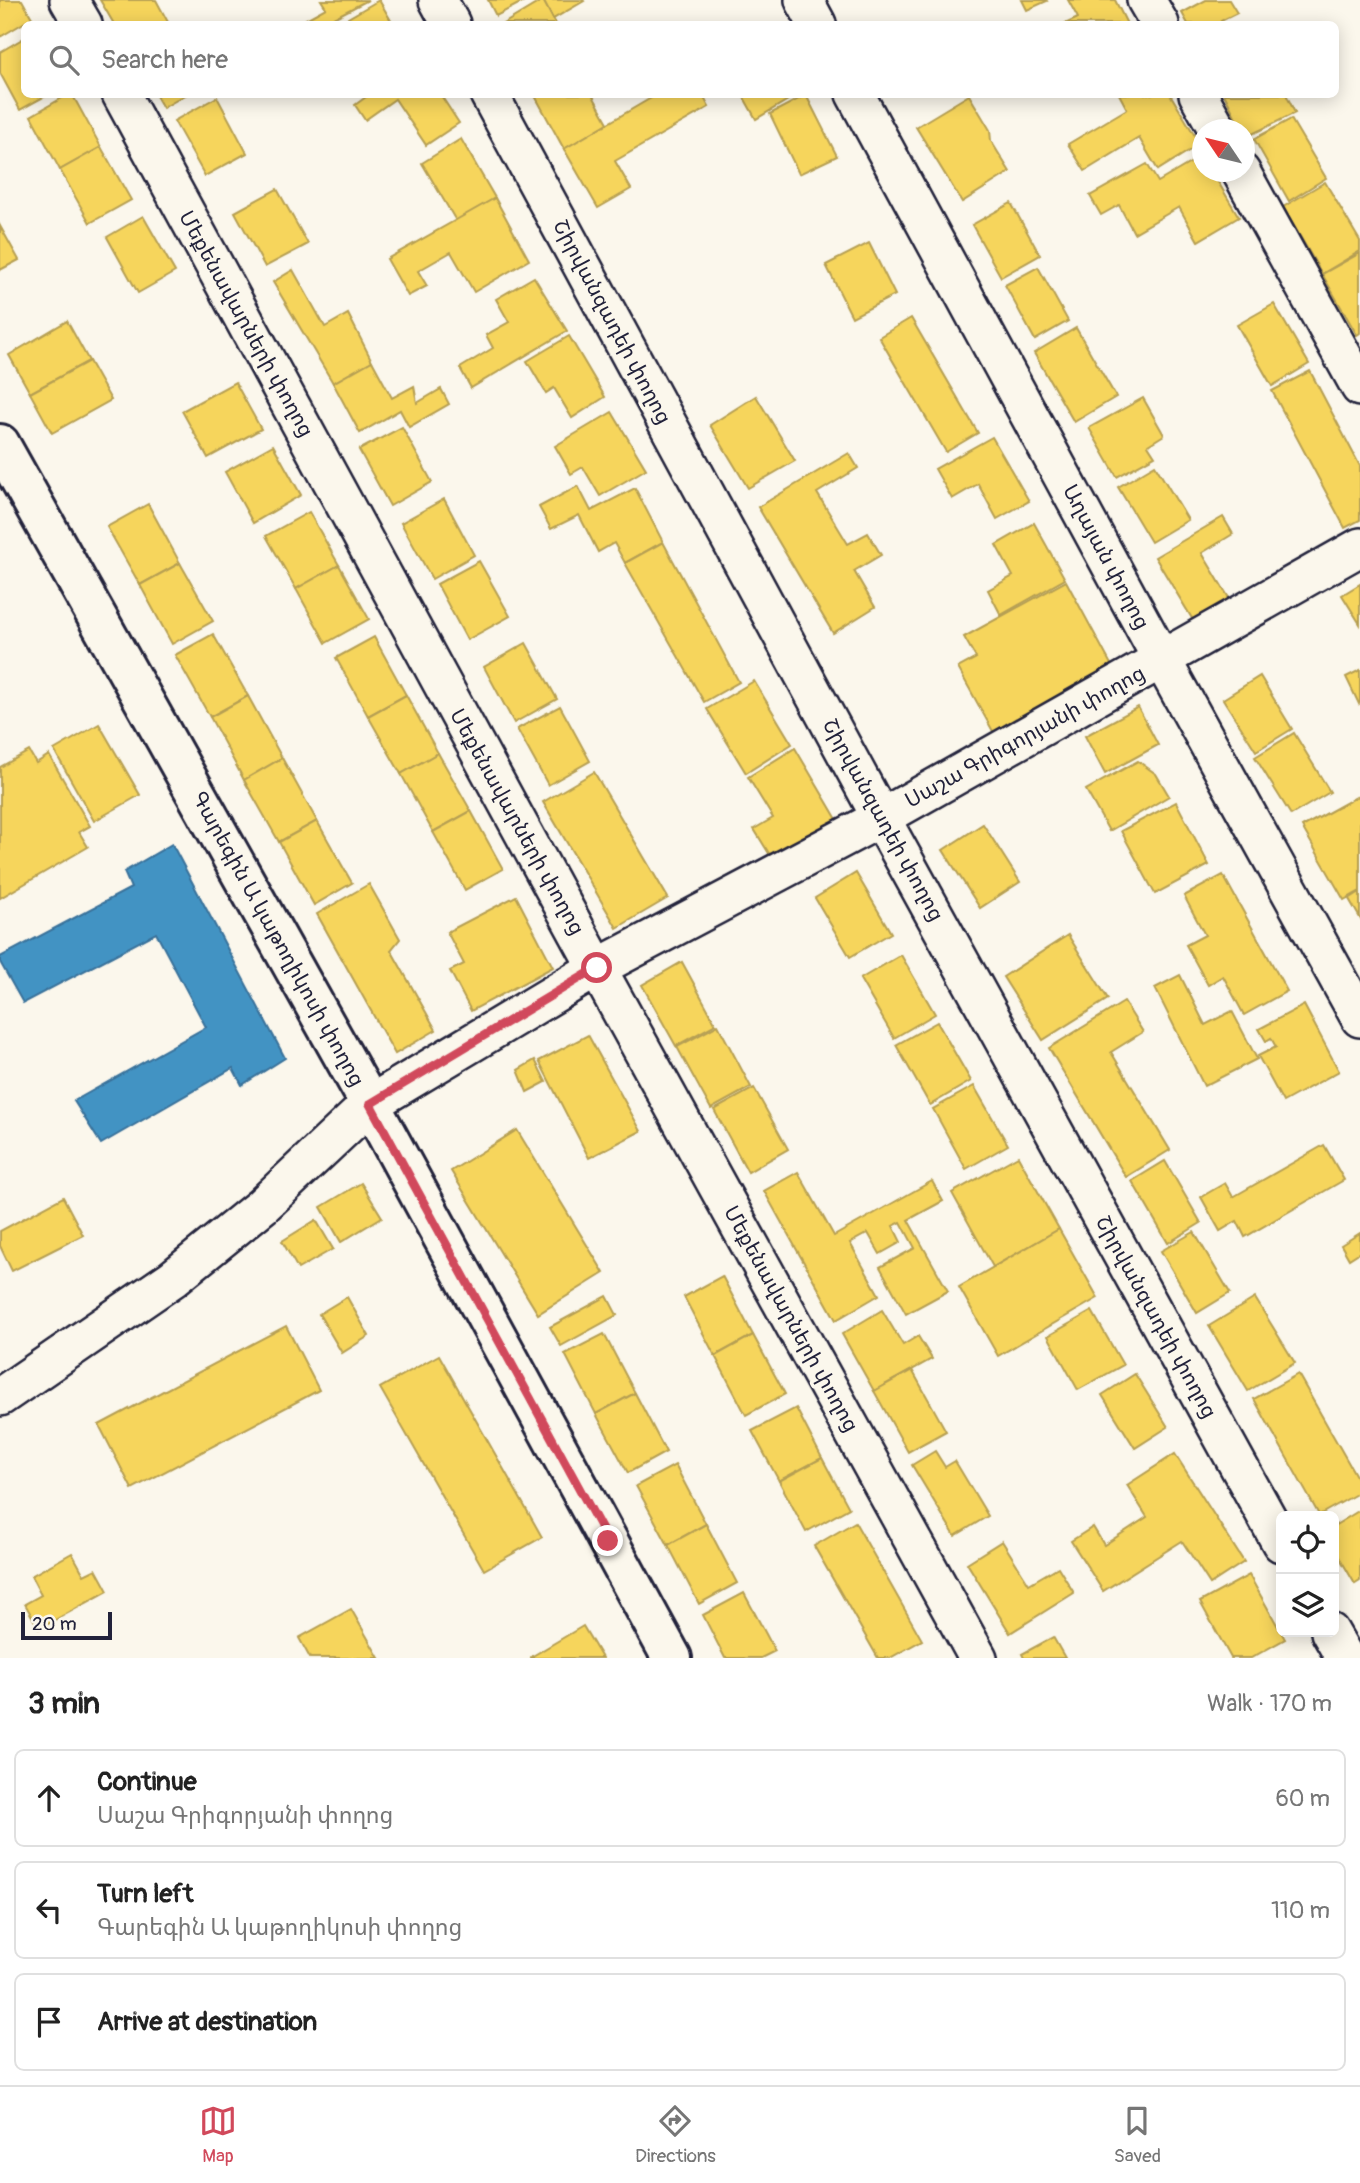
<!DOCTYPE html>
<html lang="en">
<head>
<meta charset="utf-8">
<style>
  body { margin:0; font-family:Pangolin,"Noto Sans Armenian",sans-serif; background:#f6f6f6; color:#222 }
  .controls { position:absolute; right:21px; bottom:21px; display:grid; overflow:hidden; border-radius:10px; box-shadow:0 4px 18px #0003 }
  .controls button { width:63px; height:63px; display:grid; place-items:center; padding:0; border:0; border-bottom:2px solid #e0e0e0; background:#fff; color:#222; font:35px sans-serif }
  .compass { position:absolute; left:1192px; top:119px; width:63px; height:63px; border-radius:50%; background:#fff; box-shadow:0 4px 18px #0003; rotate:305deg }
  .scale { position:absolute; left:21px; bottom:18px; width:91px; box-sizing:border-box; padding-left:7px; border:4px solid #22223b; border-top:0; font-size:19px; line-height:24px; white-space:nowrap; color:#22223b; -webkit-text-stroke:5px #fbf7ec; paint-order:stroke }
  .stop { position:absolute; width:21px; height:21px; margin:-16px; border:5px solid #d1495b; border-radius:50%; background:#fff }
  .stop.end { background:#d1495b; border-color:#fff; box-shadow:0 2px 7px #0008 }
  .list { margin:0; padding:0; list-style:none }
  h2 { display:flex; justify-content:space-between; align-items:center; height:91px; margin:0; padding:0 28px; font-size:30px }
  h2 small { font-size:23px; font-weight:400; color:#767676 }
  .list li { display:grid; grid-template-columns:46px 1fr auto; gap:21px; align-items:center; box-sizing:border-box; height:98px; margin:0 14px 14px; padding:0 14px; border:2px solid #e0e0e0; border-radius:10px }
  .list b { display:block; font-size:26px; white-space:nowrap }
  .list p { margin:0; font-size:23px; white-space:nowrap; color:#767676 }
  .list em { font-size:23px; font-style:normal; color:#767676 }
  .icon { flex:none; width:38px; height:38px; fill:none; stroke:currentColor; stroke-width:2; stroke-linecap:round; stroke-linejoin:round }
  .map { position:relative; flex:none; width:1360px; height:1658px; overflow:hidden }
  .search { position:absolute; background:#fff; box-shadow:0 4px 18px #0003; left:21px; right:21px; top:21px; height:77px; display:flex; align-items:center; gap:18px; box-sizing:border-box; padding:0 24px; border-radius:10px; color:#767676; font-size:26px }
  .sheet { height:427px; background:#fff }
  nav { display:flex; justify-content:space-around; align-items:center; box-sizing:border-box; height:98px; border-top:2px solid #e0e0e0; background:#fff; font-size:19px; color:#767676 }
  nav a { display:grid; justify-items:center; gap:4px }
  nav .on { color:#d1495b }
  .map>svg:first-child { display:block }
  .homes { fill:#f6d55c; stroke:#b69f52; stroke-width:2 }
  .schools { fill:#4393c3; stroke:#39719a; stroke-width:2 }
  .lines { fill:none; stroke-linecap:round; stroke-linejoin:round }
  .minor-casing { stroke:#22223b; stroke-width:42 }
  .tertiary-casing { stroke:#22223b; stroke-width:44 }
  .minor { stroke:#fbf7ec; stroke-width:37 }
  .tertiary { stroke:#fbf7ec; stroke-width:38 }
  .route { stroke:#d1495b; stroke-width:9 }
  .labels { text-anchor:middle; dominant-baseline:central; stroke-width:7; stroke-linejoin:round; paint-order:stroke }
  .street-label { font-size:21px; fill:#22223b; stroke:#fbf7ec }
</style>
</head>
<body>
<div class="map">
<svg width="1360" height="1658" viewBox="0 0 1360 1658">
  <rect width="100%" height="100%" fill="#fbf7ec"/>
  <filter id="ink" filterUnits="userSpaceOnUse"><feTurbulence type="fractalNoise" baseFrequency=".0143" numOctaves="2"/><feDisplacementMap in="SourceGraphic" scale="14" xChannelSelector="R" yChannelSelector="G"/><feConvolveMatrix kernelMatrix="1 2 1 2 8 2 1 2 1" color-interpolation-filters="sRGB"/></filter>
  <g filter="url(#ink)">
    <g class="homes">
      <path d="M 0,0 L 22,0 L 32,18 L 0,37 Z"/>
      <path d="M 100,0 L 156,0 L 169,24 L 114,24 Z"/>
      <path d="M 321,0 L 368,0 L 322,24 L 309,24 L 306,19 L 326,8 Z"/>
      <path d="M 379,0 L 393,24 L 352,24 L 348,18 Z"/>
      <path d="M 488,0 L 526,0 L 496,16 Z"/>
      <path d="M 543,0 L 556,24 L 503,24 Z"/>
      <path d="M 543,0 L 583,0 L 584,1 L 553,19 Z"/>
      <path d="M 1022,0 L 1046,0 L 1047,1 L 1027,10 Z"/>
      <path d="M 1068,0 L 1115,0 L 1127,24 L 1065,24 L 1078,18 Z"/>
      <path d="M 1206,0 L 1229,0 L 1237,13 L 1221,21 L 1223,24 L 1188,24 L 1182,13 Z"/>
      <path d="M 24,38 L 24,94 L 49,94 L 20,110 L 0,73 L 0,52 Z"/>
      <path d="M 69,94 L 72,94 L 101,147 L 60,170 L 31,116 Z"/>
      <path d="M 155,94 L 187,94 L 163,108 Z"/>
      <path d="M 370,94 L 440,94 L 459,123 L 426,145 L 395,99 L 365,120 L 355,105 Z"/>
      <path d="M 534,94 L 592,94 L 608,123 L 564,149 Z"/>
      <path d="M 658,94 L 702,94 L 709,107 L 615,161 L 631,189 L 598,208 L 564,149 Z"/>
      <path d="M 742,94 L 798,94 L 756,119 Z"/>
      <path d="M 1119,94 L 1170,94 L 1200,144 L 1158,170 L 1139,138 L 1085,171 L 1068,144 L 1127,109 Z"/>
      <path d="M 1224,94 L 1286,94 L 1295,113 L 1246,137 L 1244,130 L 1242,130 Z"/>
      <path d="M 806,95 L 837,156 L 799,174 L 770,114 Z"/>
      <path d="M 969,95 L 990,130 L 991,141 L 1010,172 L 962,202 L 916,127 Z"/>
      <path d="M 217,97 L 247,153 L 205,176 L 174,121 Z"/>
      <path d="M 1291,119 L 1326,178 L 1289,201 L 1254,139 Z"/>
      <path d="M 461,139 L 495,198 L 456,221 L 422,163 Z"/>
      <path d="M 101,147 L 131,200 L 90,223 L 60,170 Z"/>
      <path d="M 1202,156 L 1202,172 L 1212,172 L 1239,217 L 1198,241 L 1179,207 L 1134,233 L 1119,205 L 1101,215 L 1090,196 L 1147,164 L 1158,182 Z"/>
      <path d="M 1325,182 L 1360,241 L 1360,251 L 1322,274 L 1283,207 Z"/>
      <path d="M 277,189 L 308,244 L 265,267 L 235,212 Z"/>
      <path d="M 495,198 L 529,260 L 474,292 L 451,252 L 418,271 L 427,286 L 408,296 L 387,259 Z"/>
      <path d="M 1011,203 L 1040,255 L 1001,277 L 972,225 Z"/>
      <path d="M 143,216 L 175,272 L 138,293 L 107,237 Z"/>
      <path d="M 0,226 L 19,260 L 0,270 Z"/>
      <path d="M 869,243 L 895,295 L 852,317 L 826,265 Z"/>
      <path d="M 1360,253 L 1360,333 L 1357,335 L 1322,274 Z"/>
      <path d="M 1038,267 L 1068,321 L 1035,340 L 1005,285 Z"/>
      <path d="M 293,270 L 325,327 L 348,314 L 372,361 L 333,383 L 273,282 Z"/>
      <path d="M 534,277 L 567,331 L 471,388 L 460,368 L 493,348 L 486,335 L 509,322 L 496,299 Z"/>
      <path d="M 1274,304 L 1309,364 L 1272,386 L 1237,325 Z"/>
      <path d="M 911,318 L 978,433 L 946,452 L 879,337 Z"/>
      <path d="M 67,321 L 89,361 L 30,393 L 9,355 Z"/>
      <path d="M 1076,328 L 1116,397 L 1074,422 L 1034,353 Z"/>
      <path d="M 569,336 L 605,397 L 572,418 L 554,388 L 546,393 L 527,361 Z"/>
      <path d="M 89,361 L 111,400 L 52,433 L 30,393 Z"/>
      <path d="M 372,361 L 392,398 L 414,386 L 417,403 L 441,389 L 449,404 L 409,427 L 400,410 L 360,433 L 333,383 Z"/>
      <path d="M 1310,371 L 1360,466 L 1360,520 L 1345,528 L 1272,391 Z"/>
      <path d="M 235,382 L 261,429 L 208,458 L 182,411 Z"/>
      <path d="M 756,396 L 795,461 L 748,488 L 710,425 Z"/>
      <path d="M 1143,398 L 1164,435 L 1148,445 L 1155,456 L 1117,477 L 1089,428 Z"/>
      <path d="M 612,412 L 646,469 L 600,496 L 583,467 L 571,474 L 555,446 Z"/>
      <path d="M 402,427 L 432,482 L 390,506 L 359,450 Z"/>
      <path d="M 992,437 L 1029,501 L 997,519 L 978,484 L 952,499 L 935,469 Z"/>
      <path d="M 273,445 L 301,495 L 253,523 L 225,472 Z"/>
      <path d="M 849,453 L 858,468 L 817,493 L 848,544 L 868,533 L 881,555 L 854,571 L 875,607 L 833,633 L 758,507 Z"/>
      <path d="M 1155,465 L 1188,520 L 1151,542 L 1118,487 Z"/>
      <path d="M 578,486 L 591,511 L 635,488 L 663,542 L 625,563 L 614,543 L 598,552 L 579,515 L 551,529 L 539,507 Z"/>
      <path d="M 444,499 L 474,555 L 432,579 L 401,523 Z"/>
      <path d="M 148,504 L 180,563 L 140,585 L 107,527 Z"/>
      <path d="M 309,512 L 339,565 L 296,589 L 266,536 Z"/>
      <path d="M 1223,517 L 1233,534 L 1202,553 L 1232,603 L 1196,625 L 1155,557 Z"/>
      <path d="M 1034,523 L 1065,579 L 1001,615 L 988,590 L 1013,576 L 996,545 Z"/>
      <path d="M 663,542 L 739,682 L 704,702 L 625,563 Z"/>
      <path d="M 479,561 L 510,616 L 467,640 L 437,584 Z"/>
      <path d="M 180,563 L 213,621 L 172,644 L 140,585 Z"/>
      <path d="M 339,565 L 369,619 L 326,643 L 296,589 Z"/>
      <path d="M 1066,581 L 1114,670 L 995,735 L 958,668 L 976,658 L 964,637 Z"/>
      <path d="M 1360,584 L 1360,624 L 1342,595 Z"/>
      <path d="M 213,634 L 248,696 L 210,717 L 175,655 Z"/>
      <path d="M 374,637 L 406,695 L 368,716 L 336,658 Z"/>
      <path d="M 526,643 L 557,699 L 514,723 L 484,667 Z"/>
      <path d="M 1360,670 L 1360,703 L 1359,704 L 1346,677 Z"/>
      <path d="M 1260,676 L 1292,729 L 1256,751 L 1223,699 Z"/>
      <path d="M 754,681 L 792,744 L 746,773 L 707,709 Z"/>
      <path d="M 406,695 L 438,753 L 401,774 L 368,716 Z"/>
      <path d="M 248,696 L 282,758 L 244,780 L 210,717 Z"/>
      <path d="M 560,706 L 590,761 L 548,785 L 517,729 Z"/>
      <path d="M 1138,707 L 1158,745 L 1105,774 L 1085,736 Z"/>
      <path d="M 99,724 L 140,795 L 94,821 L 54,750 Z"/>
      <path d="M 1294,733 L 1330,792 L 1291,815 L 1255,757 Z"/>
      <path d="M 795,748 L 838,821 L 773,860 L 754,829 L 773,818 L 748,777 Z"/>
      <path d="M 29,751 L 36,763 L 49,755 L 90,826 L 79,832 L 88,847 L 0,898 L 0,767 Z"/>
      <path d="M 438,753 L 471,811 L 433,832 L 401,774 Z"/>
      <path d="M 282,758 L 317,821 L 279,842 L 244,780 Z"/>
      <path d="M 1138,761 L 1156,774 L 1169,796 L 1109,831 L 1086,790 Z"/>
      <path d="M 594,772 L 668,898 L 617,928 L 543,802 Z"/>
      <path d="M 1360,795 L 1360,891 L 1344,900 L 1302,827 Z"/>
      <path d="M 1176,802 L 1209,865 L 1155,894 L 1121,831 Z"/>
      <path d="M 471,811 L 503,869 L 465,890 L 433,832 Z"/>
      <path d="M 317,821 L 352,883 L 314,905 L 279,842 Z"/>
      <path d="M 983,824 L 1020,882 L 980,908 L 943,850 Z"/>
      <path d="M 856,873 L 891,933 L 850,957 L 815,898 Z"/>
      <path d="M 1223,875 L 1287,991 L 1244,1015 L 1223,976 L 1208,985 L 1186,945 L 1205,935 L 1184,896 Z"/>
      <path d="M 369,884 L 400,939 L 391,950 L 436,1030 L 395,1054 L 317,914 Z"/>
      <path d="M 1360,892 L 1360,918 L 1349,899 Z"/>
      <path d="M 516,896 L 553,967 L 471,1011 L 450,971 L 464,964 L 447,932 Z"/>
      <path d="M 1068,935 L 1108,999 L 1043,1040 L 1003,977 Z"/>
      <path d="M 901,955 L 935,1014 L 894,1038 L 860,979 Z"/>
      <path d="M 682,962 L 716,1024 L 676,1046 L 642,985 Z"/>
      <path d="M 1180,975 L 1205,1025 L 1232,1011 L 1257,1059 L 1204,1086 L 1155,988 Z"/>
      <path d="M 1124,1002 L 1143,1032 L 1111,1052 L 1170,1150 L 1126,1177 L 1049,1048 Z"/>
      <path d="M 1304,1005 L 1339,1071 L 1283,1102 L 1258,1056 L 1276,1047 L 1271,1038 L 1266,1041 L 1259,1029 Z"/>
      <path d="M 937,1022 L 971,1081 L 930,1105 L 896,1045 Z"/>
      <path d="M 718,1025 L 751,1087 L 711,1109 L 677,1047 Z"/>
      <path d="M 588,1035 L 641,1131 L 589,1158 L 539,1061 Z"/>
      <path d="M 535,1060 L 546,1082 L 527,1092 L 518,1070 Z"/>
      <path d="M 974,1086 L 1008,1145 L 966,1169 L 933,1109 Z"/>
      <path d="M 754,1088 L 788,1149 L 748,1172 L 714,1110 Z"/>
      <path d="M 517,1130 L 604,1273 L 538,1314 L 451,1171 Z"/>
      <path d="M 1324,1145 L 1344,1180 L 1245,1237 L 1237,1221 L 1220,1231 L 1201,1197 L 1225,1183 L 1233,1197 Z"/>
      <path d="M 1018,1156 L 1059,1229 L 993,1267 L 952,1193 Z"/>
      <path d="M 1165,1161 L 1201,1223 L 1168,1243 L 1132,1181 Z"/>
      <path d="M 798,1172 L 834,1236 L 932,1181 L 943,1201 L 908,1220 L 948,1291 L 906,1314 L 880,1267 L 915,1248 L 901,1222 L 893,1226 L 901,1242 L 880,1254 L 868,1233 L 850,1243 L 879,1295 L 836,1320 L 764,1191 Z"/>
      <path d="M 361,1183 L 382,1217 L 341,1242 L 321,1207 Z"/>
      <path d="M 63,1197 L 83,1235 L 12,1271 L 0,1246 L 0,1231 Z"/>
      <path d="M 316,1220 L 333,1249 L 298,1269 L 282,1241 Z"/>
      <path d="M 1059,1229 L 1098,1298 L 998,1356 L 959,1287 Z"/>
      <path d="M 1194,1232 L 1230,1293 L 1197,1313 L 1161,1251 Z"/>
      <path d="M 1360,1233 L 1360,1252 L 1349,1259 L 1341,1245 Z"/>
      <path d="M 722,1276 L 753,1335 L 715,1356 L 684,1297 Z"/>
      <path d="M 607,1296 L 617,1315 L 561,1346 L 550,1327 Z"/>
      <path d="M 347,1297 L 369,1336 L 342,1353 L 319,1314 Z"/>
      <path d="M 1255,1298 L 1295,1363 L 1248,1391 L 1209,1326 Z"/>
      <path d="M 882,1310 L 903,1345 L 918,1336 L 932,1359 L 874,1391 L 842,1334 Z"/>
      <path d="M 1092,1311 L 1123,1365 L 1078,1390 L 1048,1336 Z"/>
      <path d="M 286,1326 L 319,1390 L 132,1489 L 99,1425 Z"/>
      <path d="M 604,1334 L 635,1393 L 596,1414 L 565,1354 Z"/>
      <path d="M 753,1335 L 785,1394 L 746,1415 L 715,1356 Z"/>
      <path d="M 439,1355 L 542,1537 L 484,1570 L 380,1388 Z"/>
      <path d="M 912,1370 L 946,1431 L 908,1452 L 874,1391 Z"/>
      <path d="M 1135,1374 L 1168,1427 L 1135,1448 L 1102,1395 Z"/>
      <path d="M 1298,1374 L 1360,1483 L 1360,1492 L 1319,1515 L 1254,1399 Z"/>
      <path d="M 635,1393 L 666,1452 L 628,1473 L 596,1414 Z"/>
      <path d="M 796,1408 L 822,1458 L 779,1481 L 752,1431 Z"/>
      <path d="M 935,1451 L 945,1467 L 955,1461 L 988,1516 L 955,1536 L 912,1465 Z"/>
      <path d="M 1175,1454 L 1244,1562 L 1210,1584 L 1182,1541 L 1103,1591 L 1071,1541 L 1093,1527 L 1104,1545 L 1147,1517 L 1127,1485 Z"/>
      <path d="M 822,1458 L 849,1508 L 806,1532 L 779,1481 Z"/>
      <path d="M 675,1465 L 706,1524 L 668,1545 L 636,1486 Z"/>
      <path d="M 1360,1510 L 1360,1581 L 1355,1584 L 1334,1548 L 1334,1526 Z"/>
      <path d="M 855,1522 L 922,1640 L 890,1658 L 878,1658 L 814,1546 Z"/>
      <path d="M 706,1524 L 737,1583 L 699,1604 L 668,1545 Z"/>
      <path d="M 1002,1541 L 1029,1584 L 1058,1567 L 1074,1593 L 1010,1633 L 967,1563 Z"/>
      <path d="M 72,1553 L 84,1575 L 96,1569 L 108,1591 L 39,1629 L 25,1604 L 41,1595 L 31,1576 Z"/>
      <path d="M 1249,1575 L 1285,1639 L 1251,1658 L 1231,1658 L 1200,1602 Z"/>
      <path d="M 744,1593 L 775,1651 L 761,1658 L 725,1658 L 703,1615 Z"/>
      <path d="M 351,1609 L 379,1658 L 310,1658 L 299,1638 Z"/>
      <path d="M 583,1626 L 602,1658 L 531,1658 L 531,1657 Z"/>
      <path d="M 1053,1637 L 1065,1658 L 1024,1658 L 1022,1654 Z"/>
    </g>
    <path class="schools" d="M 172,844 L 285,1058 L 242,1085 L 233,1068 L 101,1144 L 74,1101 L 206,1027 L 156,933 L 23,1003 L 0,962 L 0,957 L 131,888 L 124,872 Z"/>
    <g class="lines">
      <defs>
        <g id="minor">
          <path d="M 69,0 L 83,24"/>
          <path d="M 438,0 L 451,24"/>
          <path d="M 804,0 L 817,24"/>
          <path d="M 1146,0 L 1160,24"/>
          <path d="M 121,94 L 597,968 L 978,1658"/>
          <path d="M 489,94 L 881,818 L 1281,1543"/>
          <path d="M 855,94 L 1162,660 L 1360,1018"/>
          <path d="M 1198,94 L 1218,130"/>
          <path d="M 1241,172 L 1360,387"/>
          <path d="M 0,1397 L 172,1279 L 262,1206 L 370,1104 L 597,968 L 881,818 L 1360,547"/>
          <path d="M 1330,1632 L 1345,1658"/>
        </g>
        <path id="tertiary" d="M 0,444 L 370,1104 L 672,1658"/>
      </defs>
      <use href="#minor" class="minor-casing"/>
      <use href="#tertiary" class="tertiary-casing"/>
      <use href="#minor" class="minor"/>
      <use href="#tertiary" class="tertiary"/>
    </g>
  </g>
  <g class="lines" filter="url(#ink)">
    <path class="route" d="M 597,968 L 370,1104 L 608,1541"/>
  </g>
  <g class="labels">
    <g class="street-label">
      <text transform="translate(612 322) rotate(62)">Շիրվանզադեի փողոց</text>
      <text transform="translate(246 324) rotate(61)">Մեքենավարների փողոց</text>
      <text transform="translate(1106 557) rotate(62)">Աղայան փողոց</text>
      <text transform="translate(1025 737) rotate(-29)">Սաշա Գրիգորյանի փողոց</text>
      <text transform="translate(883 820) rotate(61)">Շիրվանզադեի փողոց</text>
      <text transform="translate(517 822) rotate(61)">Մեքենավարների փողոց</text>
      <text transform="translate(278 939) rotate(61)">Գարեգին Ա կաթողիկոսի փողոց</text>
      <text transform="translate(1156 1317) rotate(61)">Շիրվանզադեի փողոց</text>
      <text transform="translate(791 1319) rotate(61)">Մեքենավարների փողոց</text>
    </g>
  </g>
</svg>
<div class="controls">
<button><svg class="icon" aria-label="locate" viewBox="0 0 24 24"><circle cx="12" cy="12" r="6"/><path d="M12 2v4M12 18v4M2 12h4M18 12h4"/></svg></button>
<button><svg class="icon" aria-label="layers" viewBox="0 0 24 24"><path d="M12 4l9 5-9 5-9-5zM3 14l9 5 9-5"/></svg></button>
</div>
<svg class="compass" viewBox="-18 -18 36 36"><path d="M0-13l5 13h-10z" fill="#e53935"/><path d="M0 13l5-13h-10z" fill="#767676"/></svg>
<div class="scale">20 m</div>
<div class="stop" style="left:597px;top:968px"></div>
<div class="stop end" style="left:608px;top:1541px"></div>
<div class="search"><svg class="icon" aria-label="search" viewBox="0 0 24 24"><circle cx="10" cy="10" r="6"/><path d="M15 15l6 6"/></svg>Search here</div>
</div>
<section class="sheet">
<h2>3 min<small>Walk · 170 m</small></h2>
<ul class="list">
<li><svg class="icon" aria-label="ahead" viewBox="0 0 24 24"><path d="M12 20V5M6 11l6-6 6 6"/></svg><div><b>Continue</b><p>Սաշա Գրիգորյանի փողոց</p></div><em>60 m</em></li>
<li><svg class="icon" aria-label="left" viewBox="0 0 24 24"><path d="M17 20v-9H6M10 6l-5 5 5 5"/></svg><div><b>Turn left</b><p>Գարեգին Ա կաթողիկոսի փողոց</p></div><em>110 m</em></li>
<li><svg class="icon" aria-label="arrive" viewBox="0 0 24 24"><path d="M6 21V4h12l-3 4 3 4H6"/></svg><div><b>Arrive at destination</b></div></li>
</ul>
</section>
<nav>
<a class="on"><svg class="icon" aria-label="map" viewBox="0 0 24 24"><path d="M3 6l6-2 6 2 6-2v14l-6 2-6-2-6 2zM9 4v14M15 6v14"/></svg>Map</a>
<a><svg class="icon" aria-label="directions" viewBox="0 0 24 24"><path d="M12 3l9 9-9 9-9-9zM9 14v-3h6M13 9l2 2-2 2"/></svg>Directions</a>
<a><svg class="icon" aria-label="saved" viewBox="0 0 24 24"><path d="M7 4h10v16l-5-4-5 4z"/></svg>Saved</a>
</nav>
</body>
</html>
